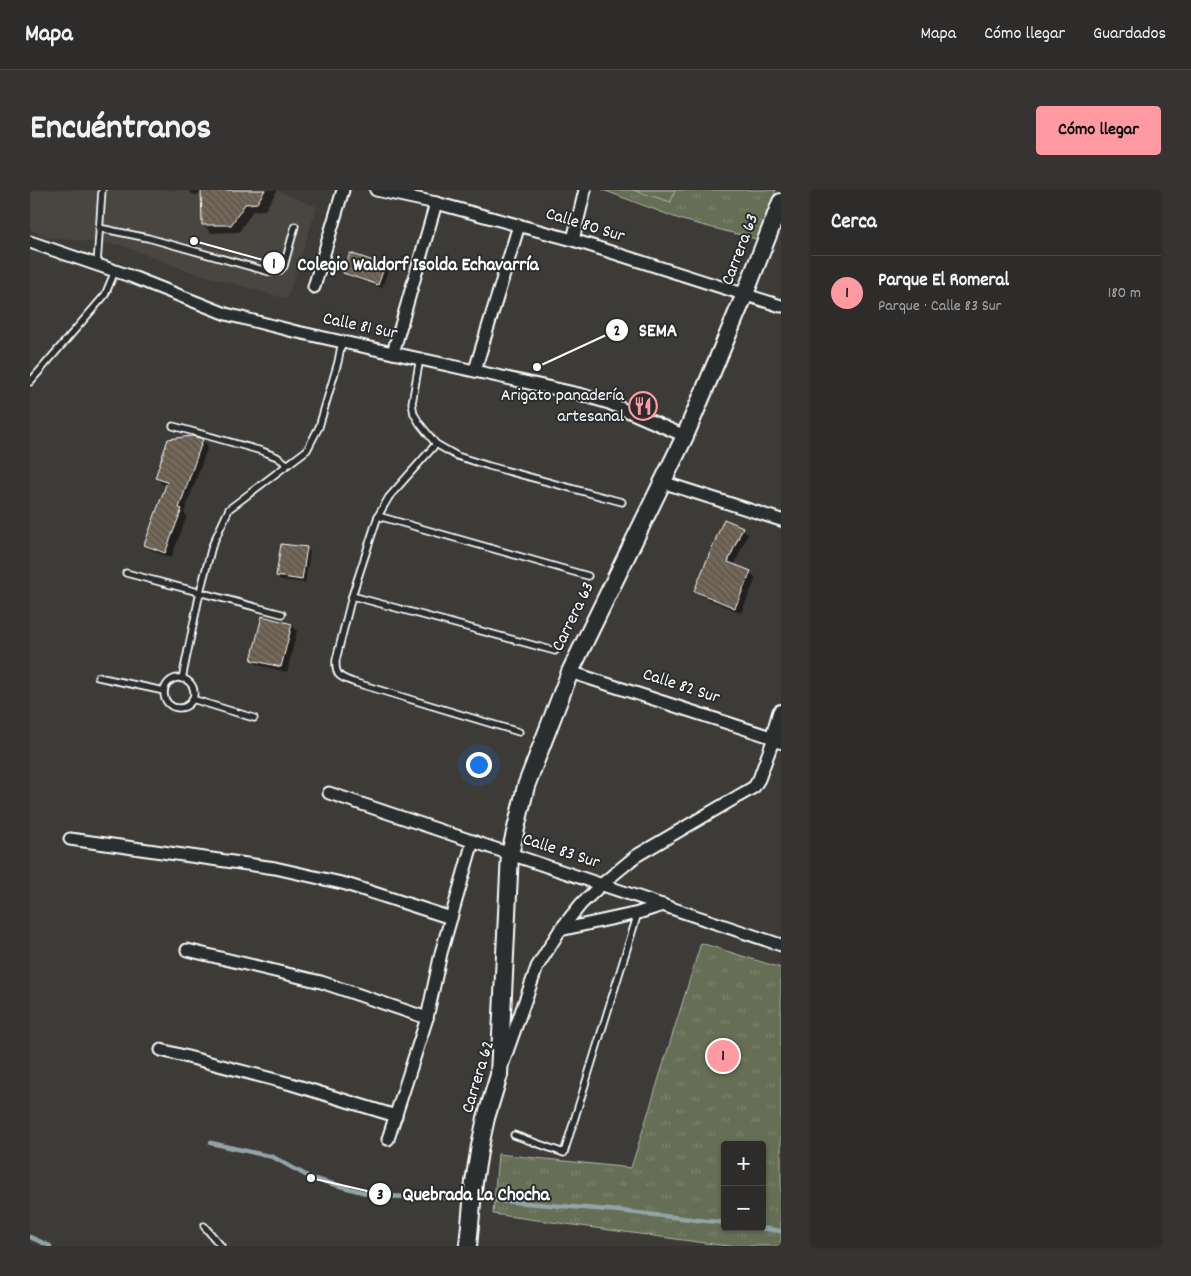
<!DOCTYPE html>
<html lang="es">
<head>
<meta charset="utf-8">
<style>
  body { margin:0; font-family:Dekko,sans-serif; background:#363432; color:#f1f3f6 }
  .controls { position:absolute; right:15px; bottom:15px; display:grid; overflow:hidden; border-radius:5px; box-shadow:0 1px 4px #0004 }
  .controls button { width:45px; height:45px; display:grid; place-items:center; padding:0; border:0; border-bottom:1px solid #494847; background:#2e2c2a; color:#f1f3f6; font:25px sans-serif }
  .you { position:absolute; left:448px; top:574px; width:18px; height:18px; margin:-12px; border:4px solid #fff; border-radius:50%; background:#1a73e8; box-shadow:0 0 0 8px #1a73e833 }
  .badge { display:grid; place-items:center; width:32px; height:32px; border-radius:50%; background:#ff9aa2; color:#111; font-size:16px; font-weight:700 }
  .pin { position:absolute; translate:-50% -50%; border:2px solid #fff; box-shadow:0 1px 5px #0006 }
  .list { margin:0; padding:0; list-style:none }
  h2 { display:flex; justify-content:space-between; align-items:center; height:65px; margin:0; padding:0 20px; font-size:21px }
  h2 small { font-size:16px; font-weight:400; color:#a7a7a8 }
  .list li { display:grid; grid-template-columns:32px 1fr auto; gap:15px; align-items:center; box-sizing:border-box; height:75px; padding:0 20px; border-top:1px solid #494847 }
  .list b { display:block; font-size:19px; white-space:nowrap }
  .list p { margin:0; font-size:16px; white-space:nowrap; color:#a7a7a8 }
  .list em { font-size:16px; font-style:normal; color:#a7a7a8 }
  .map { position:relative; flex:none; width:751px; height:1056px; overflow:hidden; border-radius:5px }
  header { display:flex; align-items:center; gap:30px; box-sizing:border-box; height:70px; padding:0 25px; background:#2e2c2a; border-bottom:1px solid #494847 }
  header strong { font-size:24px }
  nav { display:flex; gap:28px; margin-inline-start:auto; font-size:18px }
  .intro { display:flex; align-items:center; justify-content:space-between; box-sizing:border-box; height:120px; padding:0 30px }
  h1 { margin:0; font-size:35px }
  .button { padding:12px 22px; border-radius:5px; background:#ff9aa2; color:#111; font-size:18px; font-weight:700 }
  main { display:flex; gap:30px; padding:0 30px }
  aside { flex:1; background:#2e2c2a; border-radius:5px; box-shadow:0 1px 4px #0004 }
  .map>svg:first-child { display:block }
  .built { fill:#4a453f }
  .grass { fill:url(#grass-tufts); stroke:#b2b6aa; fill-rule:evenodd }
  .garden { fill:#666e54; stroke:#b2b6aa }
  .shadow { fill:#0007 }
  .lines { fill:none; stroke-linecap:round; stroke-linejoin:round }
  .stream { stroke:#93a4a9; stroke-width:4.5 }
  .building { fill:url(#building-back-hatch); stroke:#fff }
  .lane-casing { stroke:#fff; stroke-width:9 }
  .street-casing { stroke:#fff; stroke-width:15 }
  .secondary-casing { stroke:#fff; stroke-width:20 }
  .lane { stroke:#2a2d2e; stroke-width:5.5 }
  .street { stroke:#2a2d2e; stroke-width:11 }
  .secondary { stroke:#2a2d2e; stroke-width:16 }
  .labels { text-anchor:middle; dominant-baseline:central; stroke-width:4; stroke-linejoin:round; paint-order:stroke }
  .street-label { font-size:18px; fill:#fff; stroke:#2a2d2e }
  .poi-label { font-size:18px; fill:#fff; stroke:#2a2d2e; text-anchor:end }
  .leader { fill:none; stroke:#fff; stroke-width:2 }
  .callout-dot { fill:#fff; stroke:#2a2d2e; stroke-width:2 }
  .mark-label { font-size:15px; text-anchor:middle; font-weight:bold; fill:#111 }
  .callout-label { font-size:19px; text-anchor:middle; font-weight:bold; fill:#fff; stroke:#2a2d2e; stroke-width:4; stroke-linejoin:round; paint-order:stroke }
</style>
</head>
<body>
<header>
<strong>Mapa</strong>
<nav><a>Mapa</a><a>Cómo llegar</a><a>Guardados</a></nav>
</header>
<div class="intro"><h1>Encuéntranos</h1><a class="button">Cómo llegar</a></div>
<main>
<div class="map">
<svg width="751" height="1056" viewBox="0 0 751 1056">
  <defs>
    <pattern id="grass-tufts" width="24" height="20" patternUnits="userSpaceOnUse" patternTransform="scale(1.25)"><rect width="24" height="20" fill="#666e54"/><path d="M3 7l-1-3M5 7V3M7 7l1-3M15 17l-1-3M17 17v-4M19 17l1-3" fill="none" stroke="#7d846e"/></pattern>
    <pattern id="building-back-hatch" width="6" height="6" patternUnits="userSpaceOnUse" patternTransform="scale(1.25)"><rect width="6" height="6" fill="#685d4f"/><path d="M-1 5l2 2M0 0l6 6M5-1l2 2" fill="none" stroke="#7f7569"/></pattern>
  </defs>
  <rect width="100%" height="100%" fill="#3d3b38"/>
  <filter id="ink" filterUnits="userSpaceOnUse"><feTurbulence type="fractalNoise" baseFrequency=".02" numOctaves="2"/><feDisplacementMap in="SourceGraphic" scale="10" xChannelSelector="R" yChannelSelector="G"/><feConvolveMatrix kernelMatrix="1 2 1 2 8 2 1 2 1" color-interpolation-filters="sRGB"/></filter>
  <g filter="url(#ink)">
    <path class="built" d="M 0,0 L 246,0 L 287,17 L 257,109 L 155,80 L 90,55 L 15,47 L 0,39 Z"/>
    <g class="grass">
      <path d="M 573,0 L 746,0 L 730,50 L 652,30 Z"/>
      <path d="M 671,753 L 751,778 L 751,1056 L 697,1056 L 463,1024 L 468,964 L 601,978 ZM 695,955 L 732,955 L 732,1037 L 695,1037 Z"/>
    </g>
    <path class="garden" d="M 603,0 L 645,0 L 641,12 Z"/>
    <g class="shadow">
      <path d="M 157,0 L 247,0 L 247,1 L 235,20 L 223,21 L 209,42 L 181,43 L 174,35 L 172,4 L 164,5 Z"/>
      <path d="M 354,76 L 358,80 L 352,98 L 318,86 L 314,82 Z"/>
      <path d="M 172,250 L 178,256 L 154,323 L 157,326 L 141,368 L 121,360 L 115,354 L 137,295 L 132,294 L 126,288 Z"/>
      <path d="M 712,338 L 718,344 L 704,376 L 720,382 L 726,388 L 711,423 L 671,406 L 666,401 Z"/>
      <path d="M 276,359 L 280,362 L 275,393 L 251,390 L 247,386 Z"/>
      <path d="M 262,435 L 267,441 L 257,482 L 228,475 L 222,469 Z"/>
    </g>
    <g class="lines">
      <g class="stream">
        <path d="M 181,953 L 243,967 L 281,988 L 347,1006 L 420,1008"/>
        <path d="M 460,1010 L 590,1021 L 695,1033"/>
        <path d="M 723,1037 L 751,1041"/>
        <path d="M 0,1047 L 20,1056"/>
      </g>
    </g>
    <g class="building">
      <path d="M 171,0 L 235,0 L 227,13 L 215,14 L 201,35 L 172,35 Z"/>
      <path d="M 320,63 L 355,75 L 348,95 L 313,83 Z"/>
      <path d="M 162,246 L 173,249 L 149,318 L 152,319 L 135,363 L 114,355 L 137,292 L 125,288 L 138,249 Z"/>
      <path d="M 694,329 L 713,337 L 698,372 L 721,381 L 705,418 L 664,401 Z"/>
      <path d="M 251,354 L 277,357 L 272,390 L 246,386 Z"/>
      <path d="M 232,426 L 262,434 L 251,477 L 221,470 Z"/>
    </g>
    <g class="lines">
      <defs>
        <g id="lane">
          <path d="M 69,38 L 118,48 L 240,82 L 249,81 L 254,76 L 265,36"/>
          <path d="M 67,75 L 72,0"/>
          <path d="M 390,168 L 382,213 L 384,224 L 390,234 L 406,254 L 427,266 L 459,276 L 592,312"/>
          <path d="M 0,192 L 75,105 L 85,81"/>
          <path d="M 143,236 L 232,261 L 247,267 L 257,274"/>
          <path d="M 406,254 L 359,307 L 348,326 L 322,406 L 306,470 C 305,485 309,487 323,492 L 489,542"/>
          <path d="M 348,326 L 558,386"/>
          <path d="M 96,383 L 252,424"/>
          <path d="M 322,406 L 525,461"/>
          <path d="M 68,487 L 134,501"/>
          <circle cx="149" cy="503" r="15"/>
          <path d="M 152,489 L 170,402 L 182,356 L 199,319 L 277,260 L 289,237 L 308,172 L 312,151"/>
          <path d="M 162,509 L 224,528"/>
          <path d="M 484,945 L 534,963 L 608,723"/>
          <path d="M 174,1036 L 191,1056"/>
        </g>
        <g id="street">
          <path d="M 346,0 L 406,13 L 543,50 L 751,116"/>
          <path d="M 543,50 L 555,0"/>
          <path d="M 0,52 L 100,86 L 196,124 L 263,141 L 549,204 L 579,213 L 655,246"/>
          <path d="M 284,97 L 313,0"/>
          <path d="M 363,163 L 406,13"/>
          <path d="M 445,180 L 489,35"/>
          <path d="M 632,292 L 751,330"/>
          <path d="M 299,603 L 751,755"/>
          <path d="M 40,649 L 245,678 L 316,694 L 421,728"/>
          <path d="M 530,740 L 608,723 L 633,715"/>
          <path d="M 157,760 L 291,792 L 397,828"/>
          <path d="M 131,860 L 261,894 L 366,926"/>
          <path d="M 473,873 L 507,777 L 530,740 L 551,714 L 572,694 L 606,666 L 724,597 L 729,589 L 744,548 L 540,482"/>
          <path d="M 358,949 L 397,828 L 411,763 L 443,651"/>
        </g>
        <g id="secondary">
          <path d="M 751,523 L 744,548 L 751,550"/>
          <path d="M 438,1056 L 444,992 L 450,956 L 456,928 L 469,885 L 480,664 L 496,596 L 540,482 L 655,246 L 715,104 L 751,12"/>
        </g>
      </defs>
      <use href="#lane" class="lane-casing"/>
      <use href="#street" class="street-casing"/>
      <use href="#secondary" class="secondary-casing"/>
      <use href="#lane" class="lane"/>
      <use href="#street" class="street"/>
      <use href="#secondary" class="secondary"/>
    </g>
  </g>
  <defs>
    <symbol id="restaurant-ring" viewBox="-11 -11 22 22"><circle r="9.5" fill="#2a2d2e" stroke="#ff9aa2" stroke-width="1.5"/><path d="M-5-6h1v4h1v-4h1v4h1v-4h1v5L-1.5 .5V6h-2V.5L-5-1ZM5-6V6H3V1.5H1.5Q1.5-4 5-6Z" fill="#ff9aa2"/></symbol>
  </defs>
  <g fill-rule="evenodd">
    <use href="#restaurant-ring" x="597" y="200" width="32" height="32"/>
  </g>
  <g class="labels">
    <g class="street-label">
      <text transform="translate(555 36) rotate(17)">Calle 80 Sur</text>
      <text transform="translate(711 60) rotate(-69)">Carrera 63</text>
      <text transform="translate(330 137) rotate(12)">Calle 81 Sur</text>
      <text transform="translate(544 427) rotate(-64)">Carrera 63</text>
      <text transform="translate(651 497) rotate(18)">Calle 82 Sur</text>
      <text transform="translate(531 662) rotate(18)">Calle 83 Sur</text>
      <text transform="translate(449 887) rotate(-73)">Carrera 62</text>
    </g>
    <g class="poi-label">
      <text x="594" y="206">Arigato panadería<tspan x="594" dy="21">artesanal</tspan></text>
    </g>
  </g>
  <path class="leader" d="M164 51L244 73M507 177L587 140M281 988L350 1004"/>
  <g class="callout-dot">
    <circle cx="164" cy="51" r="5"/>
    <circle cx="507" cy="177" r="5"/>
    <circle cx="281" cy="988" r="5"/>
    <circle cx="244" cy="73" r="12"/>
    <circle cx="587" cy="140" r="12"/>
    <circle cx="350" cy="1004" r="12"/>
  </g>
  <g class="mark-label">
    <text x="244" y="78">1</text>
    <text x="587" y="145">2</text>
    <text x="350" y="1009">3</text>
  </g>
  <g class="callout-label">
    <text x="388" y="80">Colegio Waldorf Isolda Echavarría</text>
    <text x="628" y="146">SEMA</text>
    <text x="446" y="1010">Quebrada La Chocha</text>
  </g>
</svg>
<div class="controls">
<button>+</button>
<button>−</button>
</div>
<div class="you"></div>
<div class="pin badge" style="left:693px;top:866px">1</div>
</div>
<aside>
<h2>Cerca<small></small></h2>
<ul class="list">
<li><span class="badge">1</span><div><b>Parque El Romeral</b><p>Parque · Calle 83 Sur</p></div><em>180 m</em></li>
</ul>
</aside>
</main>
</body>
</html>
